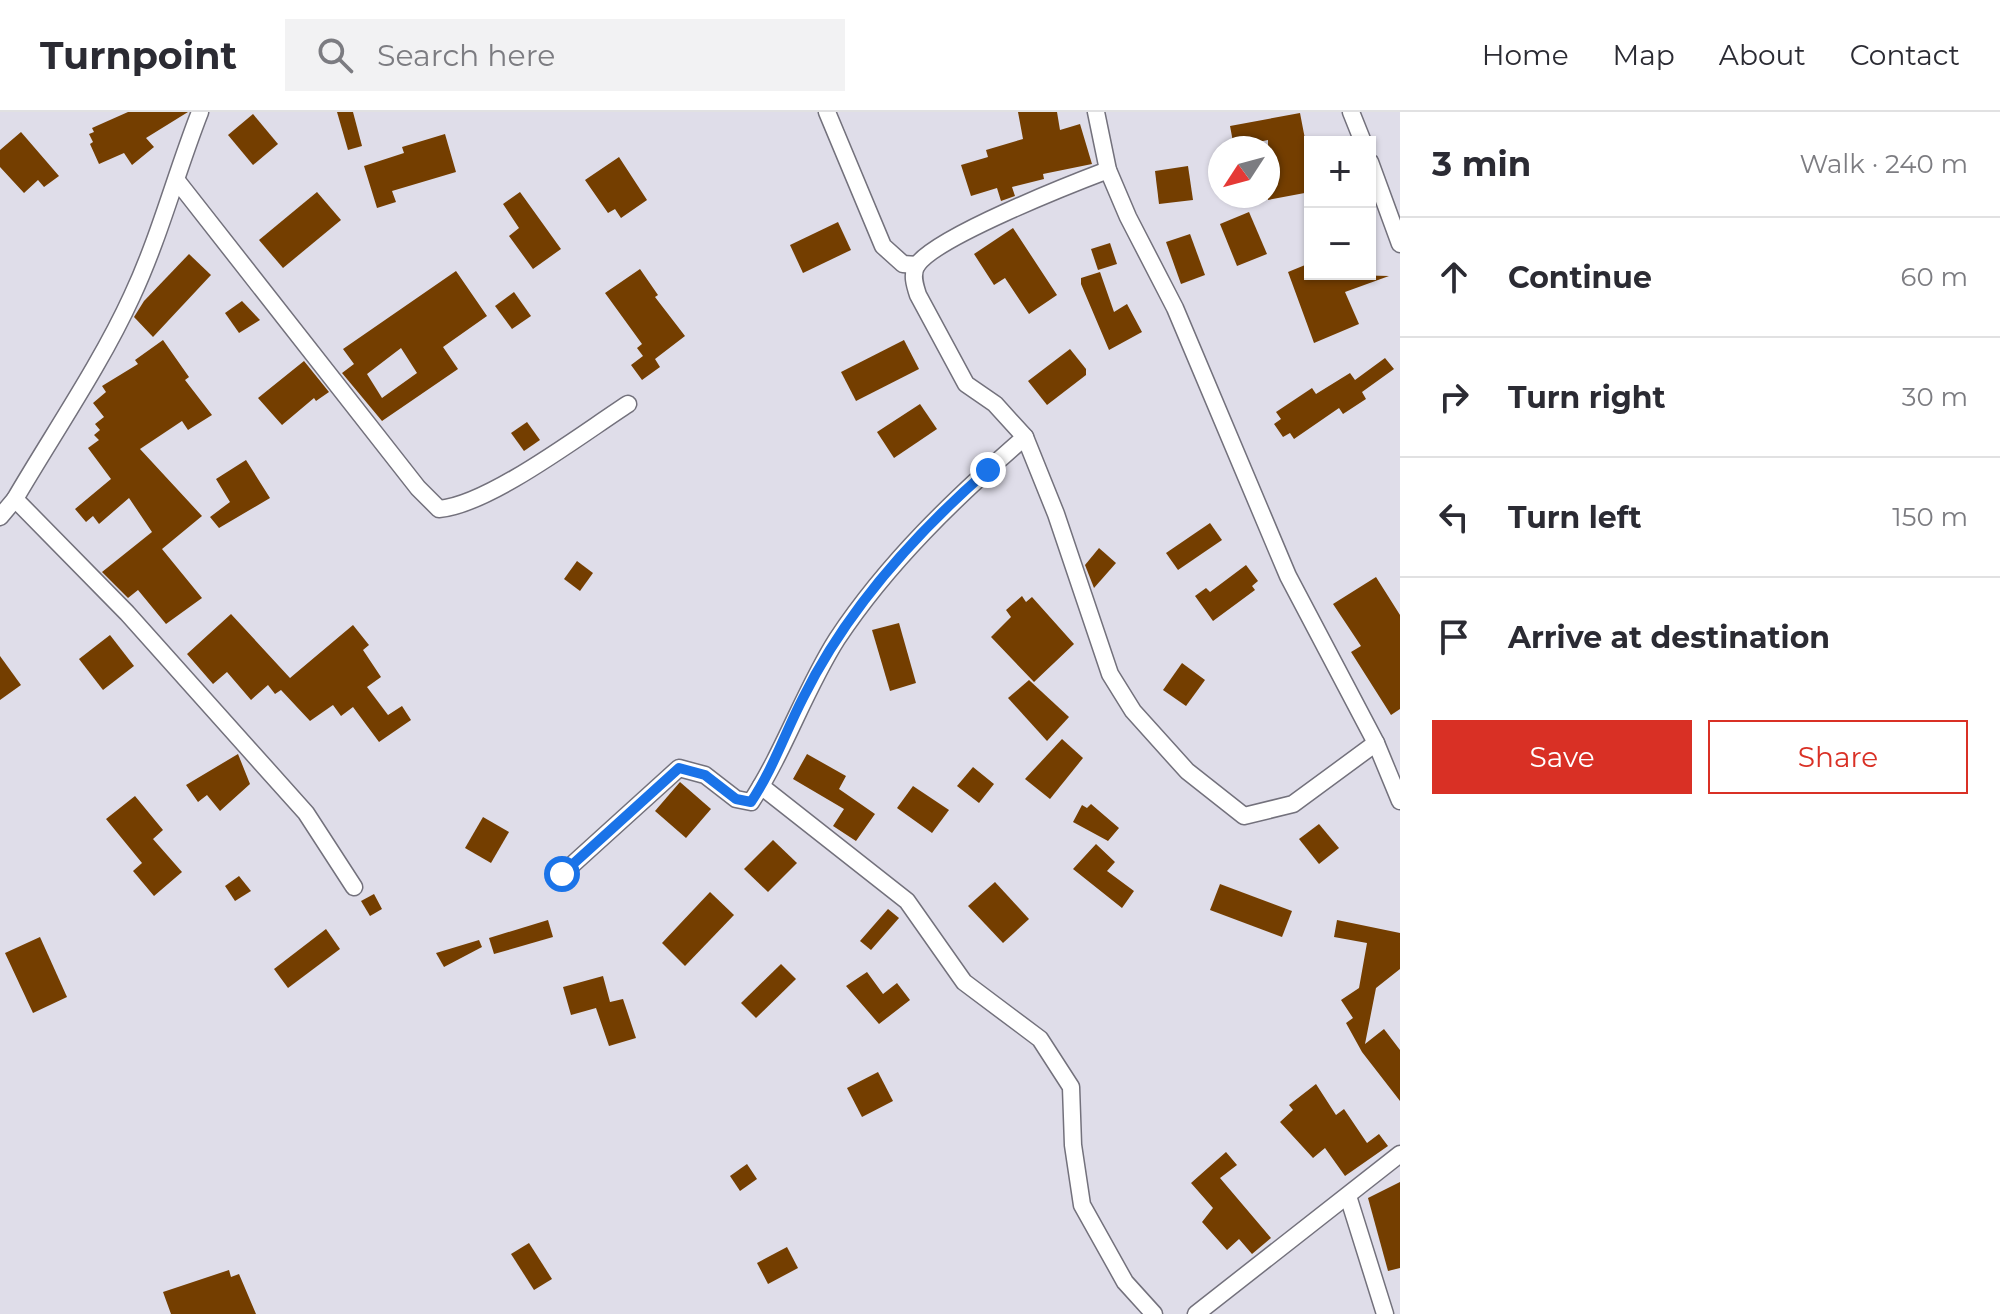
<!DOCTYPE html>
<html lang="en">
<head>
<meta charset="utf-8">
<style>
  body { margin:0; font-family:Montserrat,sans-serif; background:#f2f2f3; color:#2b2b33 }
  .controls { position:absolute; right:24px; top:24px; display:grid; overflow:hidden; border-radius:0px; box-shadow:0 2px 6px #0004 }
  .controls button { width:72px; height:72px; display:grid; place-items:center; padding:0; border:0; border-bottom:2px solid #e1e1e2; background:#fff; color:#2b2b33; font:40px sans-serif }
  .compass { position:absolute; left:1208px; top:24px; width:72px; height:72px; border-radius:50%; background:#fff; box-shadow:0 2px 6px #0004; rotate:234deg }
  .stop { position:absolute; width:24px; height:24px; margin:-18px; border:6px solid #1a73e8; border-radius:50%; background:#fff }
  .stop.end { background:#1a73e8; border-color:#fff; box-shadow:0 2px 8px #0008 }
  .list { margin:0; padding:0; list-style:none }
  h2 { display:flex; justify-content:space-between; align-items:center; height:104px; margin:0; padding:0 32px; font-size:34px }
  h2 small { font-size:26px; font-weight:400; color:#7c7c81 }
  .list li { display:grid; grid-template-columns:52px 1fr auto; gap:24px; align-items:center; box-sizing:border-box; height:120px; padding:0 32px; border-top:2px solid #e1e1e2 }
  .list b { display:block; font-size:30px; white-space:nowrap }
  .list em { font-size:26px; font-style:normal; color:#7c7c81 }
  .actions { display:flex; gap:16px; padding:24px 32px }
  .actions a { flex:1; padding:18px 0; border:2px solid #d93025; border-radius:0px; text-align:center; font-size:28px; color:#d93025 }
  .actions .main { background:#d93025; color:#fff }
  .icon { flex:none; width:44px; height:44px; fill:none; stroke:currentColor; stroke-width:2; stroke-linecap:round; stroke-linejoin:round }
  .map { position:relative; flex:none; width:1400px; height:1202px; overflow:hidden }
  header { display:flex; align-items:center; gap:48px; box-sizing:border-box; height:112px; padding:0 40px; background:#fff; border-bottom:2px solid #e1e1e2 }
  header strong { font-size:38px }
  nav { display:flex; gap:44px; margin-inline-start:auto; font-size:28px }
  .search { width:560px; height:72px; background:#f2f2f3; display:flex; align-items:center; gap:20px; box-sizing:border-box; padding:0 28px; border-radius:0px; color:#7c7c81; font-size:30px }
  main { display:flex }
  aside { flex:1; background:#fff }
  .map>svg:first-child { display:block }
  .building { fill:#743e00; fill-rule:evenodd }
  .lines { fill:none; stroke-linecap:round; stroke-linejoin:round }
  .minor-casing { stroke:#73717c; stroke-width:19 }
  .minor { stroke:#fff; stroke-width:16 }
  .route { stroke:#1a73e8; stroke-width:10 }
</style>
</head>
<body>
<header>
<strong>Turnpoint</strong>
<div class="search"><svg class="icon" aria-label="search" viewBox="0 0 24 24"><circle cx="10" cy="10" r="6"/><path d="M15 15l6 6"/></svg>Search here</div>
<nav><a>Home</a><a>Map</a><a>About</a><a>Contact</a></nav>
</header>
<main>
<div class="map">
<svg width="1400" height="1202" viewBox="0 0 1400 1202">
  <rect width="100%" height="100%" fill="#dfdde9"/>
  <g class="building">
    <path d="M 128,0 L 188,0 L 146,26 L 154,35 L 132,53 L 124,41 L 99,52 L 90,32 L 93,30 L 89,22 L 94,20 L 92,16 Z"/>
    <path d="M 337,0 L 353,0 L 362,34 L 348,38 Z"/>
    <path d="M 1018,0 L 1057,0 L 1060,18 L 1080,12 L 1092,52 L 1043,62 L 1044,67 L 1012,75 L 1015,84 L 1001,89 L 997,76 L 971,84 L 961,53 L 988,45 L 986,38 L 1023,27 Z"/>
    <path d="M 1300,1 L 1310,53 L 1310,80 L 1268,88 L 1268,28 L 1234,35 L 1230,14 Z"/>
    <path d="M 253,2 L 278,32 L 253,53 L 228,23 Z"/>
    <path d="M 21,20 L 59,64 L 44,75 L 38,68 L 24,81 L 0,55 L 0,38 Z"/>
    <path d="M 445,22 L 456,60 L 392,79 L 396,90 L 377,96 L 364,54 L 404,41 L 402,35 Z"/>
    <path d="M 619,45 L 647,88 L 621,106 L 615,97 L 608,101 L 585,68 Z"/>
    <path d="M 1188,54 L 1193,88 L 1159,92 L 1155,59 Z"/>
    <path d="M 317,80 L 341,108 L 283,156 L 259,128 Z"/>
    <path d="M 520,80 L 561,137 L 533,157 L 509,124 L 519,116 L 503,92 Z"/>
    <path d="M 1249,100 L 1267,142 L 1237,154 L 1220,112 Z"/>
    <path d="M 838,110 L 851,138 L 803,161 L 790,133 Z"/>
    <path d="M 1013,116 L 1057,183 L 1029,202 L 1005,166 L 994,173 L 974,142 Z"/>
    <path d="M 1190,122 L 1205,163 L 1181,172 L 1166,130 Z"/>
    <path d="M 1110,131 L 1117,152 L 1098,158 L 1091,137 Z"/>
    <path d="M 189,142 L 211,163 L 153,225 L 134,205 L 144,189 Z"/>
    <path d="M 1310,151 L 1310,162 L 1389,164 L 1345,180 L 1359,212 L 1314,231 L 1288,160 Z"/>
    <path d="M 640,157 L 658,183 L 655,185 L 685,224 L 655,247 L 660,255 L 642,268 L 631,253 L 643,244 L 637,236 L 642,232 L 605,181 Z"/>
    <path d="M 456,159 L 487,204 L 443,235 L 458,257 L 382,309 L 342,261 L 354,252 L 343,237 ZM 401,236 L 417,261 L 382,286 L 367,262 Z"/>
    <path d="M 1100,160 L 1114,200 L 1127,192 L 1142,220 L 1109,238 L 1081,172 L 1081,166 Z"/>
    <path d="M 514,180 L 531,204 L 512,217 L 495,194 Z"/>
    <path d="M 242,189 L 260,208 L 239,221 L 225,201 Z"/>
    <path d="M 163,228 L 189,265 L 185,268 L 212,303 L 188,318 L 182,309 L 140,337 L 202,404 L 162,437 L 202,486 L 166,512 L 138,478 L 128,486 L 102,460 L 152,420 L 129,386 L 99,412 L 93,404 L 86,410 L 75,397 L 111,367 L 88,336 L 99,328 L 94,323 L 100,318 L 95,312 L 104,305 L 93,291 L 106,280 L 102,274 L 138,252 L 135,248 Z"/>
    <path d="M 904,228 L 919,257 L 856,289 L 841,260 Z"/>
    <path d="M 1070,237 L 1086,257 L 1086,263 L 1047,293 L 1028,269 Z"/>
    <path d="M 1385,246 L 1394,257 L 1362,280 L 1366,287 L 1343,302 L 1339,296 L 1294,327 L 1290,321 L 1283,325 L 1274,312 L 1281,307 L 1276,300 L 1312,276 L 1316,282 L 1350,261 L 1355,268 Z"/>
    <path d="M 304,249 L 329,280 L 316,289 L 314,286 L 282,313 L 258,286 Z"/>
    <path d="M 920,292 L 937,317 L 894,346 L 877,320 Z"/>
    <path d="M 527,310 L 540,328 L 524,339 L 511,321 Z"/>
    <path d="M 246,348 L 270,386 L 219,416 L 210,405 L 230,390 L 216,367 Z"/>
    <path d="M 1210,411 L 1222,428 L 1178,458 L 1166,441 Z"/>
    <path d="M 1099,436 L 1116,451 L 1094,476 L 1085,453 Z"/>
    <path d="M 577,449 L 593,461 L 580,479 L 564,467 Z"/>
    <path d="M 1246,453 L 1258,469 L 1252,474 L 1255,478 L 1213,509 L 1195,484 L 1206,476 L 1210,480 Z"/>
    <path d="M 1376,465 L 1400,503 L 1400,597 L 1391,603 L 1351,540 L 1361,534 L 1333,492 Z"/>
    <path d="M 1022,484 L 1026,490 L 1032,485 L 1074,532 L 1034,570 L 991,525 L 1011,505 L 1006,498 Z"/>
    <path d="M 231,502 L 290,566 L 353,513 L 369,533 L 363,538 L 381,565 L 367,575 L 388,603 L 402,594 L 411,608 L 379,630 L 353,595 L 341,604 L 333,593 L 310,609 L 281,578 L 275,582 L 268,573 L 251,588 L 227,560 L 213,572 L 187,542 Z"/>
    <path d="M 899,511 L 916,571 L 890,579 L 872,518 Z"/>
    <path d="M 110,523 L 134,554 L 103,578 L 79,547 Z"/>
    <path d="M 0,544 L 21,573 L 0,588 Z"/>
    <path d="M 1182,551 L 1205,568 L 1186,594 L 1163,578 Z"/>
    <path d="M 1029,568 L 1069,605 L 1047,629 L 1008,586 Z"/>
    <path d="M 1062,627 L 1083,646 L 1050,687 L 1025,667 Z"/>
    <path d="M 238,642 L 250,672 L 220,699 L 207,683 L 198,690 L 186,673 Z"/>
    <path d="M 807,642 L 846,664 L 839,677 L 875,702 L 856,729 L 833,714 L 844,697 L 793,667 Z"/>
    <path d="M 973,655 L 994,672 L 979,691 L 957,674 Z"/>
    <path d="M 680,670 L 711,697 L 686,726 L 655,699 Z"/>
    <path d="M 913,674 L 949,698 L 932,721 L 897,696 Z"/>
    <path d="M 135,684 L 163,718 L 153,727 L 182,760 L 154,784 L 133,759 L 142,751 L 106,707 Z"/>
    <path d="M 1091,692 L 1119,716 L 1108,729 L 1073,710 L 1082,693 L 1087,696 Z"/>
    <path d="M 483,705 L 509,720 L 491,751 L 465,736 Z"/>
    <path d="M 1319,712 L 1339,736 L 1319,752 L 1299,727 Z"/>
    <path d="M 773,728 L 797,751 L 768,780 L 744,757 Z"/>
    <path d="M 1096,732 L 1115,750 L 1107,759 L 1134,779 L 1122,796 L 1073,757 Z"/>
    <path d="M 239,764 L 251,779 L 235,789 L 225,774 Z"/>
    <path d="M 995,770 L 1029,807 L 1003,831 L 968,794 Z"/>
    <path d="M 1220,772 L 1292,799 L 1282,825 L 1210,798 Z"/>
    <path d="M 710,780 L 734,803 L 685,854 L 662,831 Z"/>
    <path d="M 374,782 L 382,797 L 370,804 L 361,789 Z"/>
    <path d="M 888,797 L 899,806 L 871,838 L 860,829 Z"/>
    <path d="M 548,808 L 553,825 L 494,842 L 489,826 Z"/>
    <path d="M 1337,808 L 1400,821 L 1400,857 L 1376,876 L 1365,932 L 1384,917 L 1400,938 L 1400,989 L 1362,940 L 1346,911 L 1353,906 L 1341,888 L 1359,876 L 1367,831 L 1334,825 Z"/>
    <path d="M 326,817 L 340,837 L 288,876 L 274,857 Z"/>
    <path d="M 40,825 L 67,885 L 33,901 L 5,841 Z"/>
    <path d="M 479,828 L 482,835 L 444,855 L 436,841 Z"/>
    <path d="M 781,852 L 796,867 L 756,906 L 741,891 Z"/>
    <path d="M 867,860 L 883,882 L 897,871 L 910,888 L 879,912 L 846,874 Z"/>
    <path d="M 603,864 L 610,890 L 623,887 L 636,926 L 609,934 L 596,896 L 571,903 L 563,875 Z"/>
    <path d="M 878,960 L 893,989 L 862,1005 L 847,976 Z"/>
    <path d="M 1316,972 L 1336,1003 L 1344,997 L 1367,1031 L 1379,1022 L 1388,1034 L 1345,1064 L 1325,1036 L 1313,1046 L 1280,1010 L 1293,998 L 1289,993 Z"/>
    <path d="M 1226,1040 L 1237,1053 L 1220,1066 L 1271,1126 L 1252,1142 L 1239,1127 L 1227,1138 L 1202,1110 L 1213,1096 L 1191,1071 Z"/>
    <path d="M 747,1052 L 757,1067 L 740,1079 L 730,1064 Z"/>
    <path d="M 1400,1070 L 1400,1156 L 1388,1159 L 1368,1086 Z"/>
    <path d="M 529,1131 L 552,1167 L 534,1178 L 511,1142 Z"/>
    <path d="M 787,1135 L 798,1156 L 768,1172 L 757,1151 Z"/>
    <path d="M 229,1158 L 231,1165 L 239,1162 L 256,1202 L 171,1202 L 163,1180 Z"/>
  </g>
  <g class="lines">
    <defs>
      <g id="minor">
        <path d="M 200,0 C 176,61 160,124 132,184 C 101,252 53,322 15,387 L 127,501 L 306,701 L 354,775"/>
        <path d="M 827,0 L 883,134 L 903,152 L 917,153"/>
        <path d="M 1096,0 L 1108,58 L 1128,105 L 1175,196 L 1288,464 L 1376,631 L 1400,689"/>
        <path d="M 1351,0 L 1363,30"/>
        <path d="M 1370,50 L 1400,132"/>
        <path d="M 1108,58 C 1071,72 936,125 917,153 C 911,162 915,174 918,183 L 966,272 L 995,292 L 1025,325 L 1056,402 L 1110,562 L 1133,599 L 1187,659 L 1244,704 L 1293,692 L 1376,631"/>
        <path d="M 178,70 L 418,376 L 439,397 C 489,393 583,321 628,292"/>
        <path d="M 0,405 L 15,387"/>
        <path d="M 761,674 L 907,789 L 964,870 L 1040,927 L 1071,975 L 1073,1033 L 1082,1093 L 1125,1170 L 1154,1202"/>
        <path d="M 562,762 L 679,656 L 705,663 L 736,687 L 751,690 C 785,638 804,579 837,527 C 888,450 956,385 1025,325"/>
        <path d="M 1348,1084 L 1385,1202"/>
        <path d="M 1196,1202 L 1400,1042"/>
      </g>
    </defs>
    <use href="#minor" class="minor-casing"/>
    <use href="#minor" class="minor"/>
  </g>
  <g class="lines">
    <path class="route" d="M 562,762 L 679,656 L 705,663 L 736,687 L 751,690 C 773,657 785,621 803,586 C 846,499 916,421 988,358"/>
  </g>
</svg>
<div class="controls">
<button>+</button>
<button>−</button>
</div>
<svg class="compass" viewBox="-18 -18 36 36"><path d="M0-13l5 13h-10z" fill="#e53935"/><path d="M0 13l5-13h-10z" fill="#7c7c81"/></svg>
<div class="stop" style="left:562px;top:762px"></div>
<div class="stop end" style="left:988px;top:358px"></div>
</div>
<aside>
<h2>3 min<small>Walk · 240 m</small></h2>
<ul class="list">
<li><svg class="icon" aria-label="ahead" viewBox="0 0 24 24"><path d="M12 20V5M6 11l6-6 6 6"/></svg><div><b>Continue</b></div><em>60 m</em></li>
<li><svg class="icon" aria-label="right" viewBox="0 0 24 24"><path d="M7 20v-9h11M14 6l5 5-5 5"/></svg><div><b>Turn right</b></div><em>30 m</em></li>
<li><svg class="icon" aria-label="left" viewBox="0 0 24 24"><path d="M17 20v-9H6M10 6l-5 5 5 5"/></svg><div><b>Turn left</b></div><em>150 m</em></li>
<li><svg class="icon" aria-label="arrive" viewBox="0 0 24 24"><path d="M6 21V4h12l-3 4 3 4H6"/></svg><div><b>Arrive at destination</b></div></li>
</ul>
<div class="actions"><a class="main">Save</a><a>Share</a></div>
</aside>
</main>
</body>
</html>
